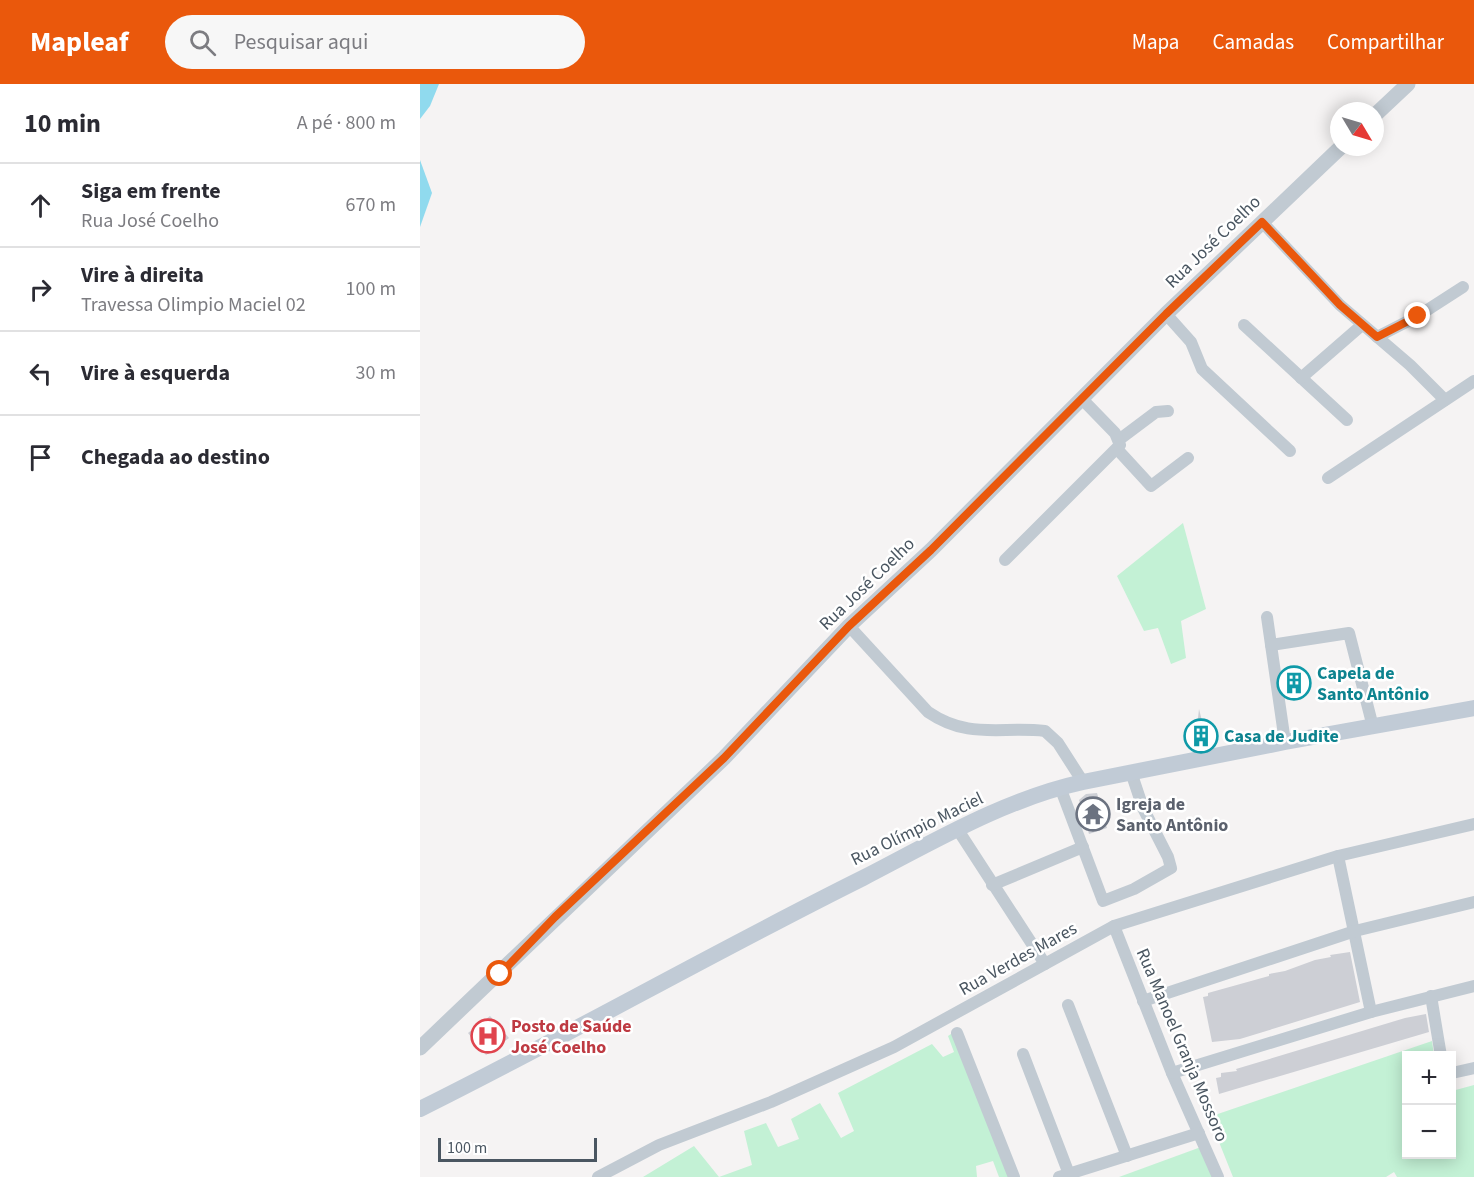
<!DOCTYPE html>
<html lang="pt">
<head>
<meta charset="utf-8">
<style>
  body { margin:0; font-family:"Source Sans 3",sans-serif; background:#f7f7f7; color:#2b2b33 }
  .controls { position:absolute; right:18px; bottom:18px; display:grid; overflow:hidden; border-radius:0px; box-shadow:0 3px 15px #0003 }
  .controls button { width:54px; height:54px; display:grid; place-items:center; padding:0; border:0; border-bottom:2px solid #e1e1e2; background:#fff; color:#2b2b33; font:30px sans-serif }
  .compass { position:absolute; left:910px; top:18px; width:54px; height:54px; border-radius:50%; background:#fff; box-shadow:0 3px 15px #0003; rotate:128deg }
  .scale { position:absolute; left:18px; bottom:15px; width:159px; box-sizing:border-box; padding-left:6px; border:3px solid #4a5661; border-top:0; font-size:16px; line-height:21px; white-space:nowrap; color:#4a5661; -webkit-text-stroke:4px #fff; paint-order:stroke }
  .stop { position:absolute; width:18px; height:18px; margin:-14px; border:4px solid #ea580c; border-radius:50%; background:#fff }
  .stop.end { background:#ea580c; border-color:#fff; box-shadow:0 2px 6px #0008 }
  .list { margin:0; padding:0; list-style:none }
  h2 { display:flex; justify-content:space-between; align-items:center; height:78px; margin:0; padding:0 24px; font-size:26px }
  h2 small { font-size:20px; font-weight:400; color:#7c7c81 }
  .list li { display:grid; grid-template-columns:39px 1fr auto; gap:18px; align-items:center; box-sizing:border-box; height:84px; padding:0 24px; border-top:2px solid #e1e1e2 }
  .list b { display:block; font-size:22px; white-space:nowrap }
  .list p { margin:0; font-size:20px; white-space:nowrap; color:#7c7c81 }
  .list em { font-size:20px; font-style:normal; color:#7c7c81 }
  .icon { flex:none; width:33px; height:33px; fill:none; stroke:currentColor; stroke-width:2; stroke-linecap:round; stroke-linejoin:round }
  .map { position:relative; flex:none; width:1054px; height:1093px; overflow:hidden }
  header { display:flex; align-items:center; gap:36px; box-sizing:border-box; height:84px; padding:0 30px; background:#ea580c; color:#fff }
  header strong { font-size:28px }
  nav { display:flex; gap:33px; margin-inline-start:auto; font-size:21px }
  .search { width:420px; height:54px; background:#f7f7f7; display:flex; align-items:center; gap:15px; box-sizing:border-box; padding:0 21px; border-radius:33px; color:#7c7c81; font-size:22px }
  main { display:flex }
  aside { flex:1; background:#fff }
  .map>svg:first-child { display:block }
  .green { fill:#c3f1d5 }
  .water { fill:#90daee }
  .building { fill:#cdcfd5 }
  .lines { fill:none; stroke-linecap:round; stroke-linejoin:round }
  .minor { stroke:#c1cad2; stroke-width:12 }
  .tertiary { stroke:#c1cad2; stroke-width:15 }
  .secondary { stroke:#c1cbd6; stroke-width:16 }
  .route { stroke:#ea580c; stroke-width:8 }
  .labels { text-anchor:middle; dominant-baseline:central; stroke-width:5; stroke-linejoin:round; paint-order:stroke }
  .street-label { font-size:18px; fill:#4a5661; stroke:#fff }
  .culture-label { font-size:18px; font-weight:bold; fill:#0d838f; stroke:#fff; text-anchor:start }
  .worship-label { font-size:18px; font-weight:bold; fill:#5b616d; stroke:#fff; text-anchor:start }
  .health-label { font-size:18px; font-weight:bold; fill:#be3a42; stroke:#fff; text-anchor:start }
</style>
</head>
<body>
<header>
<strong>Mapleaf</strong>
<div class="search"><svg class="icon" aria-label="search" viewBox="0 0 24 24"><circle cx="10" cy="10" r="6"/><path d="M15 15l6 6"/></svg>Pesquisar aqui</div>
<nav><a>Mapa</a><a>Camadas</a><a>Compartilhar</a></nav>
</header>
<main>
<aside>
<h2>10 min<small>A pé · 800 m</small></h2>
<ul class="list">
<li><svg class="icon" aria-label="ahead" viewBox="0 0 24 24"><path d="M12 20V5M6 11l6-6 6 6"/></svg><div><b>Siga em frente</b><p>Rua José Coelho</p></div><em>670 m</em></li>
<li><svg class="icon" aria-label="right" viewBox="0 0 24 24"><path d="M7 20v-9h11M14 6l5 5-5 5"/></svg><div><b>Vire à direita</b><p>Travessa Olimpio Maciel 02</p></div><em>100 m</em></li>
<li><svg class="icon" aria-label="left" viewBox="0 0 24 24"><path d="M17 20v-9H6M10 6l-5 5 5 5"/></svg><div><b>Vire à esquerda</b></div><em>30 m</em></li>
<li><svg class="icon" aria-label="arrive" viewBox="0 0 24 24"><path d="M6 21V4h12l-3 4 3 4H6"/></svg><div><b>Chegada ao destino</b></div></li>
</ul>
</aside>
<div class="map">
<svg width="1054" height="1093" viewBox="0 0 1054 1093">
  <rect width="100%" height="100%" fill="#f5f3f3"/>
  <g class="green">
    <path d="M 763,439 L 786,525 L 761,537 L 766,574 L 751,580 L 738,544 L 724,547 L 697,492 Z"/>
    <path d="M 540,944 L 594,1093 L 579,1093 L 573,1077 L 556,1082 L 557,1093 L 223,1093 L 274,1062 L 299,1093 L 332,1081 L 324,1047 L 346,1039 L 358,1063 L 379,1055 L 371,1035 L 400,1019 L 421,1054 L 434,1047 L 418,1009 L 512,960 L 523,973 L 534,968 L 528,952 Z"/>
    <path d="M 1012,957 L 1014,971 L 986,972 L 986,1070 L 1032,1070 L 1032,1007 L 1054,1001 L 1054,1093 L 977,1093 L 974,1088 L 966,1093 L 813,1093 L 789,1033 Z"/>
    <path d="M 781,1063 L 794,1093 L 699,1093 Z"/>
  </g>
  <g class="water">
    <path d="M 0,0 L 19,0 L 10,22 L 0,35 Z"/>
    <path d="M 0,76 L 12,109 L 0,143 Z"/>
  </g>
  <g class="building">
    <path d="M 880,592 L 882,602 L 867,603 L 866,593 Z"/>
    <path d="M 779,625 L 788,661 L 778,663 L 774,643 L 777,643 Z"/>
    <path d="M 677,709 L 687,744 L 669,750 L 659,716 L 666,710 Z"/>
    <path d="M 930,868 L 940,918 L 820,955 L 792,958 L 783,913 L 788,912 L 788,909 L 849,892 L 849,890 L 865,887 L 895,876 L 911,873 L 910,871 Z"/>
    <path d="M 1006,930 L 1009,948 L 799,1010 L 796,994 L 801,993 L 801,989 L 817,987 L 816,985 L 985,934 Z"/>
    <path d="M 70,932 L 89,954 L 66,971 L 48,949 Z"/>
  </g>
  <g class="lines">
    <g class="minor">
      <path d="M 842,138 L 920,221 L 990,281 L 1025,316"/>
      <path d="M 746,230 L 771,258 L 782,285 L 870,367"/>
      <path d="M 824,241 L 927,336"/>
      <path d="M 957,253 L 998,232 L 1043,203"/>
      <path d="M 881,294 L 942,241"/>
      <path d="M 700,355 L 736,328 L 748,327"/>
      <path d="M 697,365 L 731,402 L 768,374"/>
      <path d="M 908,394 L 1054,297"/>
      <path d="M 585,476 L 700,361 L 695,349 L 661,314"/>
      <path d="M 847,533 L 865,658"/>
      <path d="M 429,542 L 508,628 C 549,656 581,642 625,647 L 638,659 L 663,698"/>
      <path d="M 851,561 L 929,549 L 953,643"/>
      <path d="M 640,703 L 683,817 L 714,805 L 751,784 L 748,773 L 723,724 L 711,688"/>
      <path d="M 538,746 L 625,880"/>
      <path d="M 918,772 L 951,928"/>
      <path d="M 572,801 L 663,763"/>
      <path d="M 694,842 L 752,989 L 798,1093"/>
      <path d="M 1011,912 L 1021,972"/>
      <path d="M 723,917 L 935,847 L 1054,818"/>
      <path d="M 648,921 L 707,1072"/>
      <path d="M 537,949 L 594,1093"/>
      <path d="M 603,970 L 649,1090"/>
      <path d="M 752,989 L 951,928 L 1054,902"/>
      <path d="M 1032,989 L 1054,984"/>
      <path d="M 178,1093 L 239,1061 L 351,1018 L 474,963 L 694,842 L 918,772 L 1054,740"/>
      <path d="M 639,1093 L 779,1049"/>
    </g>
    <g class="tertiary">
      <path d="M 955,31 L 988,0"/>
      <path d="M 0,964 L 304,674 L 429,542 L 511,466 L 746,230 L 921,63"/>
    </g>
    <path class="secondary" d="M 0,1025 C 149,951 294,868 443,794 C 513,758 585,715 663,698 L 865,658 L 1054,624"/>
  </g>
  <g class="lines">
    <path class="route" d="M 80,890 L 135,833 L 304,674 L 429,542 L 511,466 L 746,230 L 842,138 L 920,221 L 957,253 L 998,232"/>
  </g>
  <defs>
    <symbol id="building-ring" viewBox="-11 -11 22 22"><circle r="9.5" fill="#fff" stroke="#0f9aa8" stroke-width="1.5"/><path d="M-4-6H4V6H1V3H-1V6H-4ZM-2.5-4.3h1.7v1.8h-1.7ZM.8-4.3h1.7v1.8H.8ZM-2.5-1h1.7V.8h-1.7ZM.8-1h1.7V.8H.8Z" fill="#0f9aa8"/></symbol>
    <symbol id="temple-ring" viewBox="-11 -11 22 22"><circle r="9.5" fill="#fff" stroke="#6b7280" stroke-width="1.5"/><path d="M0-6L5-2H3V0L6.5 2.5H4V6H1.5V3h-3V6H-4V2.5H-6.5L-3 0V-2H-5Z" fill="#6b7280"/></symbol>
    <symbol id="hospital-ring" viewBox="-11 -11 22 22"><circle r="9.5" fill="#fff" stroke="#e0444e" stroke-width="1.5"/><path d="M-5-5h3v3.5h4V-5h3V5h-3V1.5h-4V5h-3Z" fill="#e0444e"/></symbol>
  </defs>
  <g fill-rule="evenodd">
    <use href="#building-ring" x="855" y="580" width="38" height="38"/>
    <use href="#building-ring" x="762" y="633" width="38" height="38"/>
    <use href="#temple-ring" x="654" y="711" width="38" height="38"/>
    <use href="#hospital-ring" x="49" y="933" width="38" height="38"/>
  </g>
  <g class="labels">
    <g class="street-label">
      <text transform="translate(793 158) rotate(-44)">Rua José Coelho</text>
      <text transform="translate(447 500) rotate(-44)">Rua José Coelho</text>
      <text transform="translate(497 745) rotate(-26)">Rua Olímpio Maciel</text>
      <text transform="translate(598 875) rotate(-29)">Rua Verdes Mares</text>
      <text transform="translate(762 961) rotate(67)">Rua Manoel Granja Mossoro</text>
    </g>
    <g class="culture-label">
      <text x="897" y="589">Capela de<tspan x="897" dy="21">Santo Antônio</tspan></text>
      <text x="804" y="652">Casa de Judite</text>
    </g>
    <g class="worship-label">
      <text x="696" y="720">Igreja de<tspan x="696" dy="21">Santo Antônio</tspan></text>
    </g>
    <g class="health-label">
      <text x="91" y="942">Posto de Saúde<tspan x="91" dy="21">José Coelho</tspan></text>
    </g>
  </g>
</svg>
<div class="controls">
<button>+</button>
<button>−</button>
</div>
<svg class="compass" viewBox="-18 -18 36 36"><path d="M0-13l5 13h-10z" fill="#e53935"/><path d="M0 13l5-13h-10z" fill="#7c7c81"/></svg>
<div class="scale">100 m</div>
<div class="stop" style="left:80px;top:890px"></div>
<div class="stop end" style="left:998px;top:232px"></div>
</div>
</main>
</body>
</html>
